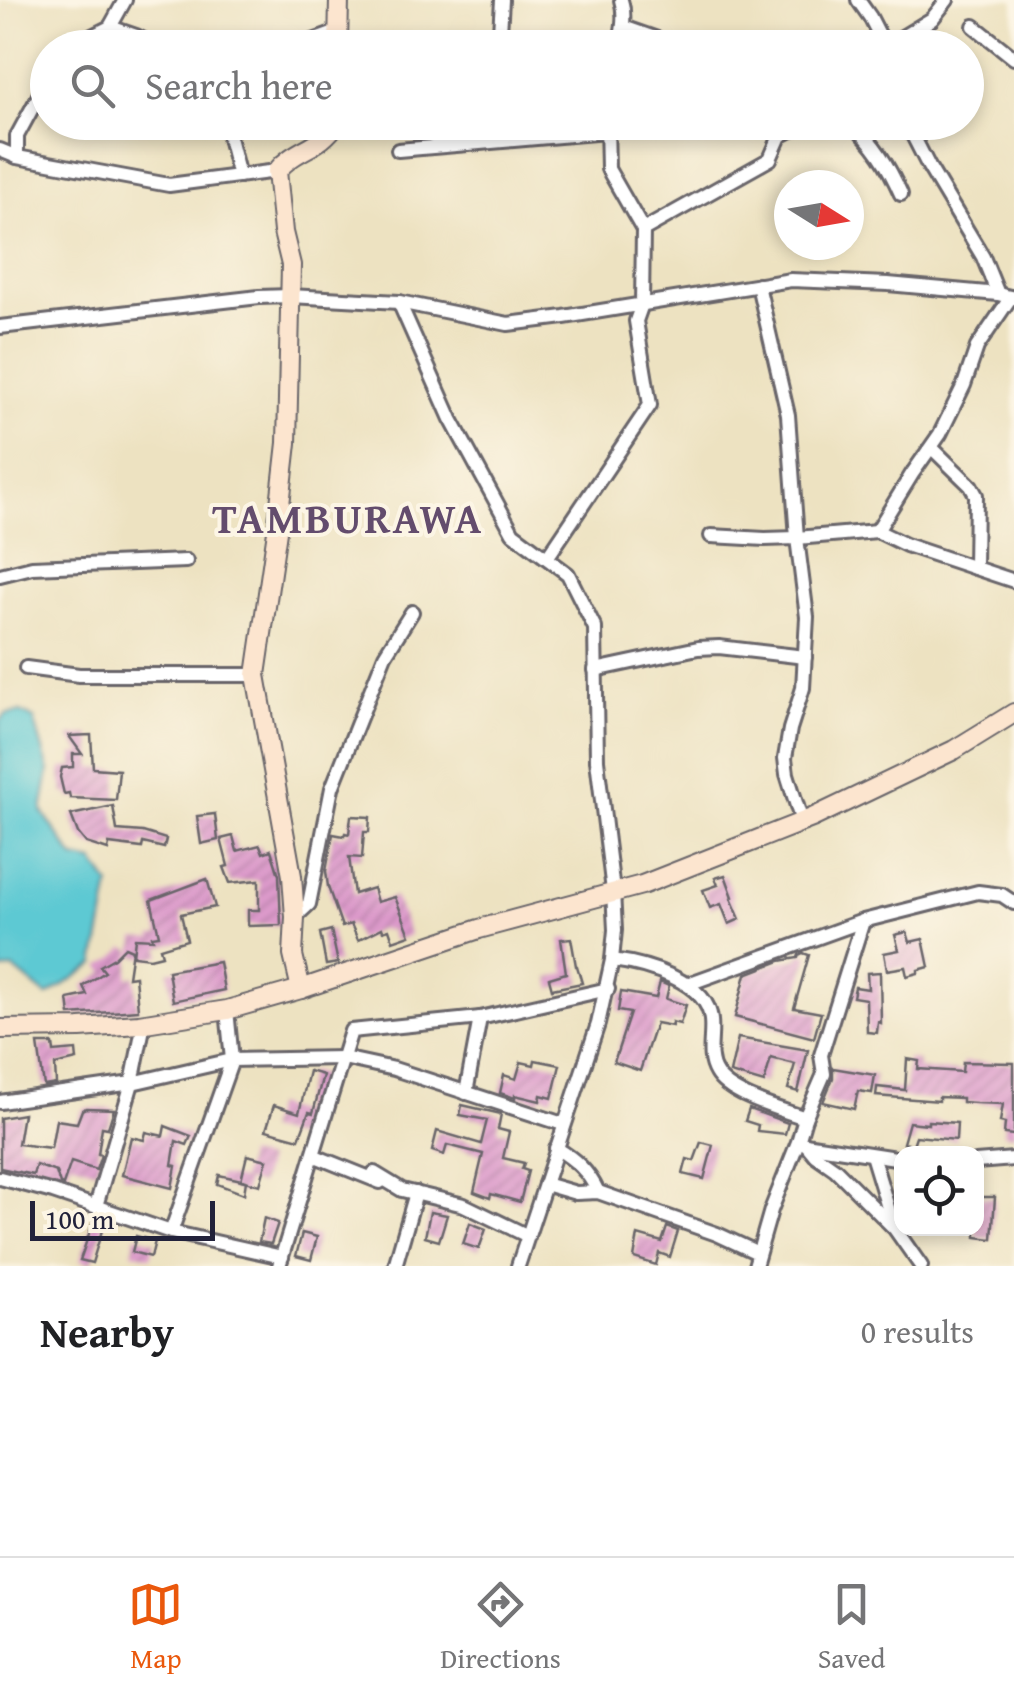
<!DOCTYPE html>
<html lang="en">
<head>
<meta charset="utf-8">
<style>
  body { margin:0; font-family:"Gentium Book Plus",serif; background:#f2f2f2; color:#202124 }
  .controls { position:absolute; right:30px; bottom:30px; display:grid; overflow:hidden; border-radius:20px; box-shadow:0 5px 15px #0003 }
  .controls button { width:90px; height:90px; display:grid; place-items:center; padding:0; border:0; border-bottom:2px solid #e0e0e0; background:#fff; color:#202124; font:50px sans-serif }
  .compass { position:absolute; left:774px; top:170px; width:90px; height:90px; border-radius:50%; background:#fff; box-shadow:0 5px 15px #0003; rotate:101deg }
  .scale { position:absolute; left:30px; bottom:25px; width:185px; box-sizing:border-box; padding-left:10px; border:5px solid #22223b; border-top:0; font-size:28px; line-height:35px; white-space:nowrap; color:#22223b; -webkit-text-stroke:8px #fcf5e5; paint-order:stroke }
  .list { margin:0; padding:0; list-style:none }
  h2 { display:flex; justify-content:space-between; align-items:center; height:130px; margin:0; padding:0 40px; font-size:42px }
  h2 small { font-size:32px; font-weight:400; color:#757577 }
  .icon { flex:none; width:55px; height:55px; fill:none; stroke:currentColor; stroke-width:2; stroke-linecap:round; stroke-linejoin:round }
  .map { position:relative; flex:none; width:1014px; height:1266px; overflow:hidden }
  .search { position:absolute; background:#fff; box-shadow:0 5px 15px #0003; left:30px; right:30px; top:30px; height:110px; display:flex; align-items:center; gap:25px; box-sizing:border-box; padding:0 35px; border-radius:55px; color:#757577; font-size:38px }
  .sheet { height:290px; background:#fff }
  nav { display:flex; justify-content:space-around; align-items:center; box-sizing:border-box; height:140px; border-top:2px solid #e0e0e0; background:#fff; font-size:28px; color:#757577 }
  nav a { display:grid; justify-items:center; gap:5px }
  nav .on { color:#ea580c }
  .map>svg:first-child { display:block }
  .water { fill:#5dc9d3; stroke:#407687; stroke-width:2.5 }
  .building { fill:url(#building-hatch) }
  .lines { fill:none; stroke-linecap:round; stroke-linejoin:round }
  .street-casing { stroke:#69656a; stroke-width:18 }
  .secondary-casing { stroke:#69656a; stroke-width:22 }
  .street { stroke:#fff; stroke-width:12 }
  .secondary { stroke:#fce5cf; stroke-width:18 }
  .labels { text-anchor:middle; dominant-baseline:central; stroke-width:8; stroke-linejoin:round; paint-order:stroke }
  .district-label { font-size:42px; font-weight:bold; letter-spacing:2.5px; fill:#634c6d; stroke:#fcf5e5 }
</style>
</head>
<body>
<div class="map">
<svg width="1014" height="1266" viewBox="0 0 1014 1266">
  <defs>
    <pattern id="building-hatch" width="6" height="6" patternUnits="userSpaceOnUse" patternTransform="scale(2.5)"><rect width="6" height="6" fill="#dc9aca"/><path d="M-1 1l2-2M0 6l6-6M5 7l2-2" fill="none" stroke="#bc84ae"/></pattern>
  </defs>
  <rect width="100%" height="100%" fill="#fcf5e5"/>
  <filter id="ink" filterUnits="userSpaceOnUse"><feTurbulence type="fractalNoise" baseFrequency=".01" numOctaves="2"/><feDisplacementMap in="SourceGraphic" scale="20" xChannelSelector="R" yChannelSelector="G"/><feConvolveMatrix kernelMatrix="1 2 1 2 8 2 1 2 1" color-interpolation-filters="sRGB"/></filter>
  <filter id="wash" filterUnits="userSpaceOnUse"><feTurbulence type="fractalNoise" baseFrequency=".0048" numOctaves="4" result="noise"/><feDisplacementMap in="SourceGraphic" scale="40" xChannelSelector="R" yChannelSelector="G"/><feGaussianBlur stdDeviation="2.25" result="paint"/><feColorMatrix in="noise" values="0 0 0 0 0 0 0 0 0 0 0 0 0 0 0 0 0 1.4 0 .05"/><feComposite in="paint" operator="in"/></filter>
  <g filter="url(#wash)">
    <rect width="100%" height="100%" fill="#ede2c1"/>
    <path class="water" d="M 21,712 L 34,719 L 49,771 L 42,811 L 74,858 L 94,862 L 110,885 L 95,964 L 47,996 L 14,969 L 0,970 L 0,721 L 6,714 Z"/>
    <g id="blocks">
      <g class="building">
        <path d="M 91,735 L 93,768 L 119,770 L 116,800 L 70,798 L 69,793 L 64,794 L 60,777 L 62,768 L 73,767 L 73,754 L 82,754 L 69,736 Z"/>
        <path d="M 113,806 L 117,830 L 143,832 L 166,839 L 164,848 L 143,843 L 142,848 L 109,844 L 108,850 L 86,843 L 78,833 L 71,815 Z"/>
        <path d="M 215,814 L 218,840 L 201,844 L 197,816 Z"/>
        <path d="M 351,816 L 370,817 L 369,832 L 364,832 L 362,858 L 349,857 L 354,894 L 373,888 L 377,902 L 395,897 L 410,935 L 393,941 L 389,929 L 383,931 L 382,928 L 358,940 L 351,924 L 342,927 L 328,887 L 326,871 L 333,834 L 344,836 L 345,833 L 349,834 Z"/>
        <path d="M 233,836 L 237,851 L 260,845 L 263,853 L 271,850 L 279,875 L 281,925 L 248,926 L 248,910 L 259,910 L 259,880 L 230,883 L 224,867 L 228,866 L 221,839 Z"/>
        <path d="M 725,875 L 733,897 L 731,898 L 740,919 L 729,924 L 721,904 L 710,908 L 703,890 L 718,885 L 715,878 Z"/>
        <path d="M 207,879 L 215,907 L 181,914 L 187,940 L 160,948 L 162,955 L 150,958 L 133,956 L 135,938 L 153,939 L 152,936 L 159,935 L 151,900 Z"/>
        <path d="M 331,930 L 338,963 L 326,965 L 320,933 Z"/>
        <path d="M 907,932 L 910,942 L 923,939 L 929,967 L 918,970 L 918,973 L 907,976 L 905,967 L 887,970 L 884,953 L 899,950 L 895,935 Z"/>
        <path d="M 571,938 L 576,966 L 577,966 L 582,983 L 552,989 L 549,978 L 566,973 L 561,939 Z"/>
        <path d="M 125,947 L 132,950 L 128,977 L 135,976 L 138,1010 L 70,1015 L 68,999 L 87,995 L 83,986 L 105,972 L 100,966 L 114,958 Z"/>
        <path d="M 803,953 L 809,955 L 794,1008 L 821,1013 L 814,1038 L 735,1017 L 746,974 L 780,961 L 798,958 L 799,955 Z"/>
        <path d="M 219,962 L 224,990 L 173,1001 L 168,971 Z"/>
        <path d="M 880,972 L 881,1023 L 878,1022 L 877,1033 L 867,1032 L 866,999 L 853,997 L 855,987 L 868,989 L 867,973 Z"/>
        <path d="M 660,982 L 669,986 L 666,999 L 686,1005 L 680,1024 L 672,1022 L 672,1026 L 656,1023 L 640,1071 L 614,1062 L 630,1013 L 618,1011 L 621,992 L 656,998 Z"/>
        <path d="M 738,1038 L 808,1050 L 798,1092 L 788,1089 L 795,1064 L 771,1058 L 764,1083 L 730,1073 Z"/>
        <path d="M 38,1044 L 53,1044 L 54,1052 L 76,1050 L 77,1060 L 55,1065 L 56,1084 L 44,1086 Z"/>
        <path d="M 907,1059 L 919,1061 L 918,1069 L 962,1072 L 963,1062 L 1014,1063 L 1014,1135 L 1004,1134 L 1005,1123 L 1000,1122 L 1003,1104 L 976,1103 L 962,1102 L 962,1098 L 939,1097 L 939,1101 L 876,1096 L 877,1087 L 905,1090 Z"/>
        <path d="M 535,1060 L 560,1065 L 552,1098 L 541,1095 L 540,1101 L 515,1095 L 515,1098 L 500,1093 L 504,1075 L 516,1079 L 521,1062 L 534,1065 Z"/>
        <path d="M 833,1068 L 875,1075 L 872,1093 L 858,1091 L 854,1109 L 823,1102 L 833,1078 Z"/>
        <path d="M 309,1071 L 323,1075 L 313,1113 L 309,1112 L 299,1139 L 266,1130 L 274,1105 L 299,1113 Z"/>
        <path d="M 462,1105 L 501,1114 L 498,1129 L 509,1132 L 503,1158 L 524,1163 L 522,1169 L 528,1171 L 520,1202 L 491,1194 L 490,1198 L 474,1192 L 483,1154 L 447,1145 L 444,1155 L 432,1151 L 437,1131 L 481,1144 L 487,1120 L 460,1115 Z"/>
        <path d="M 86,1108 L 114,1109 L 108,1128 L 102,1127 L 98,1154 L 101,1155 L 96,1170 L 71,1162 L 63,1185 L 60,1184 L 56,1172 L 36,1165 L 33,1175 L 0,1168 L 0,1118 L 23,1114 L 18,1144 L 51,1148 L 56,1120 L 77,1123 L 82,1110 Z"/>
        <path d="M 749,1109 L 788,1123 L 785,1134 L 757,1131 L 758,1125 L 745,1121 Z"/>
        <path d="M 928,1121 L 957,1123 L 956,1140 L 916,1136 L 913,1145 L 903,1143 L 909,1122 L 928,1124 Z"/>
        <path d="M 165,1126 L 191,1136 L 187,1145 L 176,1141 L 172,1165 L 176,1166 L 172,1188 L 122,1175 L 131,1137 L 144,1140 L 146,1132 L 163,1136 Z"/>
        <path d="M 701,1142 L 713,1145 L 704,1179 L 683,1174 L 687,1159 L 694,1161 Z"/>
        <path d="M 247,1155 L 267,1160 L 260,1185 L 241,1180 Z"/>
        <path d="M 219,1175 L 246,1181 L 244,1194 L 217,1184 Z"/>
        <path d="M 976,1197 L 995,1197 L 992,1239 L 976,1237 Z"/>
        <path d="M 430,1212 L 447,1215 L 439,1241 L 425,1237 Z"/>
        <path d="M 264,1218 L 278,1223 L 271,1244 L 259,1242 Z"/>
        <path d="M 93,1222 L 104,1224 L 92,1263 L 80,1260 Z"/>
        <path d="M 470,1223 L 486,1229 L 479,1249 L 463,1244 Z"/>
        <path d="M 667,1227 L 678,1231 L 670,1257 L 659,1253 L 656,1265 L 634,1258 L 638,1235 L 662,1242 Z"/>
        <path d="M 302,1233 L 317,1237 L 311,1260 L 296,1256 Z"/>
        <path d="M 136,1236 L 155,1241 L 151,1257 L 132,1252 Z"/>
      </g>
    </g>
  </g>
  <g filter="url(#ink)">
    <use href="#blocks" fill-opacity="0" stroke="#69656a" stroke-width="2.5"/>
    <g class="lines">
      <defs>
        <g id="street">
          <path d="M 858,0 L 870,17 L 886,48"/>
          <path d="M 974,26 L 1014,58"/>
          <path d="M 110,27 L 136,36 L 158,48"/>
          <path d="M 623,27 L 683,48"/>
          <path d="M 886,47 L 932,19 L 947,0"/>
          <path d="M 75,48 L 82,41 L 110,27 L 125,0"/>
          <path d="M 294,48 L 338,32"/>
          <path d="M 499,48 L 502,0"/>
          <path d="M 619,48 C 622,32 626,16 621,0"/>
          <path d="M 225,122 L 239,176"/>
          <path d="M 851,122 C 875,144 888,165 901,194"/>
          <path d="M 906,122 L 929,167 L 983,257 L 998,294"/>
          <path d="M 867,135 L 890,122"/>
          <path d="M 480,142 L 486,122"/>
          <path d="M 0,150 L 17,157 L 169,185 L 277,171"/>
          <path d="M 398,150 L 606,132"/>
          <path d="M 17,157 L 17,136 L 48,79"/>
          <path d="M 643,230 L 770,159 L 780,136 L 799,126 L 800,122"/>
          <path d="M 758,285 L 788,415 L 797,538 L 807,617 L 803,688 L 790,729 L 785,758 L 787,774 L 802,822"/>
          <path d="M 399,302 L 451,419 L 513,533 L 568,574 L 595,628 L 597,760 L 613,891 L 615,930 L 612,960 L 598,1024 L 518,1266"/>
          <path d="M 0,327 L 259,297 L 290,296 L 399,302 L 508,324 L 564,317 L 791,280 L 888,284 L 998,294 L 1014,298"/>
          <path d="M 932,448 L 971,486 L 976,495 L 975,568"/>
          <path d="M 877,531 L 912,474 L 940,434 L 964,385 L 977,347 L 1011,297"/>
          <path d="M 711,536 L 765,539 L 797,538 L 877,531 L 906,545 L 1014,581"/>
          <path d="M 547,558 L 650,405 L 636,321 L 642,304 L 643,230 L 608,169 L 607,122"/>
          <path d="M 0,575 L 32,567 L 186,561"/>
          <path d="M 26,668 L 79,675 L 256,675"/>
          <path d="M 595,670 L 698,648 L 719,647 L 805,657"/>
          <path d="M 295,917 L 309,904 L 332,788 L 385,655 L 412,612"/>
          <path d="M 612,960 C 645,964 708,981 711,1020 C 713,1038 706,1057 716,1073 C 729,1096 781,1109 805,1118"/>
          <path d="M 688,984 L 863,921 L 978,892 L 1002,895 L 1014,903"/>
          <path d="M 144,1023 L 132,1083 L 232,1060 L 227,1010"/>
          <path d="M 466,1093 L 480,1018"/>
          <path d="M 0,1102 L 132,1083 L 96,1206"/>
          <path d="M 805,1144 L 902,1159"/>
          <path d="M 806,1144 L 815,1155 L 835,1169 L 895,1229 L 921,1266"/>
          <path d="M 556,1148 C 576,1160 588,1171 598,1192"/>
          <path d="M 872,1155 L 893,1224"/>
          <path d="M 315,1156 L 380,1182"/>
          <path d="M 976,1162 L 1014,1159"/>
          <path d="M 374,1173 L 402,1190 L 464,1205 L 528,1236"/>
          <path d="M 0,1178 L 53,1192 L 171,1232"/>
          <path d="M 545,1184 L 576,1193 L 598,1192 L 717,1234 L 758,1253"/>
          <path d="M 282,1257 L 171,1232 L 232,1060 L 343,1058 L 394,1069 L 563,1124"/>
          <path d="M 279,1266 L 351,1031 L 480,1018 L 608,989"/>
          <path d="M 395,1266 L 416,1193"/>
          <path d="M 755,1266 L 771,1210 L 798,1142 L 805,1118 L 824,1074 L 821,1055 L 863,921"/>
        </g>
        <g id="secondary">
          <path d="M 338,48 L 339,0"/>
          <path d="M 301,989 L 293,955 L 295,917 L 292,876 L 256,675 L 277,531 L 287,443 L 291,265 L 283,232 L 277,171 C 295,148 321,149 337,122"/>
          <path d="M 0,1029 L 80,1028 L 139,1024 L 227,1010 L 301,989 L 479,929 L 642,885 L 812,818 L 954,750 L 1014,713"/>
        </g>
      </defs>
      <use href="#street" class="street-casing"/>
      <use href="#secondary" class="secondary-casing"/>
      <use href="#street" class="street"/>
      <use href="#secondary" class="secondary"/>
    </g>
  </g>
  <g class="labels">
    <g class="district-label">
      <text x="348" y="517">TAMBURAWA</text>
    </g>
  </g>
</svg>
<div class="controls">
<button><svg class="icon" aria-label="locate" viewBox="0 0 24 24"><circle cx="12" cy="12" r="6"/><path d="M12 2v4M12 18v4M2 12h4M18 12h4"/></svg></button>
</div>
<svg class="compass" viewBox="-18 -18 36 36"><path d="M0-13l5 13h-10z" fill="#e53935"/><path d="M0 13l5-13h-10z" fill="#757577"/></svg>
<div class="scale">100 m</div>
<div class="search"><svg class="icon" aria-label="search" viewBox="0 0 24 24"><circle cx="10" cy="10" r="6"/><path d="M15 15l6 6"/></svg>Search here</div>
</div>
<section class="sheet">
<h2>Nearby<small>0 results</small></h2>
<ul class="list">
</ul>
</section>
<nav>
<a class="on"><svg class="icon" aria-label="map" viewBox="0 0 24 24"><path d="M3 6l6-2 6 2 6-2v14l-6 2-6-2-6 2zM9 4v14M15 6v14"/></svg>Map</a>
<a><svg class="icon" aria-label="directions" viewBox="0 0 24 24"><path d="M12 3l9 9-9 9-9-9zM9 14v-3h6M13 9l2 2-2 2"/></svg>Directions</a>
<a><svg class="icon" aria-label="saved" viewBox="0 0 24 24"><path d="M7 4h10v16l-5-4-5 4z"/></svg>Saved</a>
</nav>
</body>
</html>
